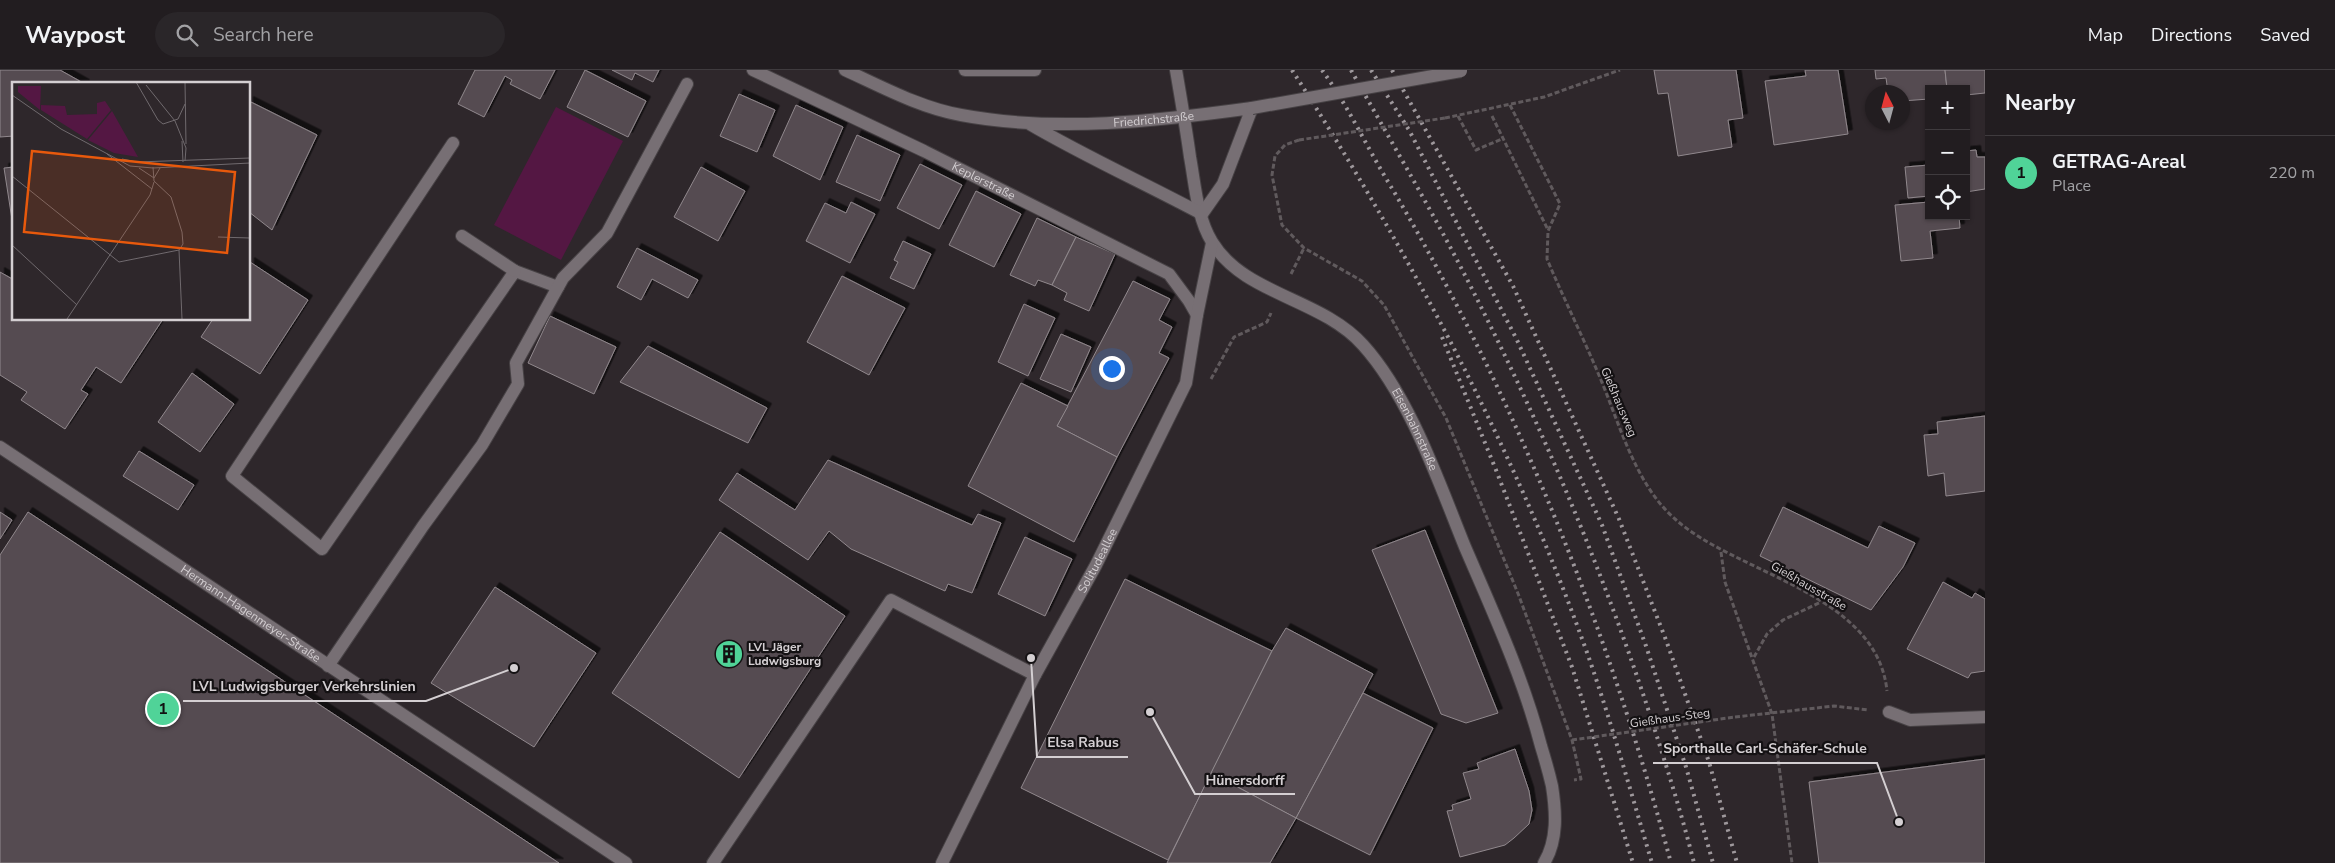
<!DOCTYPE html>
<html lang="en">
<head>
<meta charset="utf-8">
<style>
  body { margin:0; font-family:"Nunito Sans",sans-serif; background:#2a2629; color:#f1f3f6 }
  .controls { position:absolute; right:15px; top:15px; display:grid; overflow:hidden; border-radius:0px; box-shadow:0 1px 4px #0004 }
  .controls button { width:45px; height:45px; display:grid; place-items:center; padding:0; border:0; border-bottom:1px solid #3f3b3e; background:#221d20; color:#f1f3f6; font:25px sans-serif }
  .compass { position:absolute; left:1865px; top:15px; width:45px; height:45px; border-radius:50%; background:#221d20; box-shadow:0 1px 4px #0004; rotate:354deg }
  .you { position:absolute; left:1111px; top:298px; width:18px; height:18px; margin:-12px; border:4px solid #fff; border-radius:50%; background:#1a73e8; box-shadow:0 0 0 8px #1a73e833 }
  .badge { display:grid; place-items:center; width:32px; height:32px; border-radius:50%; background:#50d398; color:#111; font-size:16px; font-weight:700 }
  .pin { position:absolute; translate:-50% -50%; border:2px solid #fff; box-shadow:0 1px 5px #0006 }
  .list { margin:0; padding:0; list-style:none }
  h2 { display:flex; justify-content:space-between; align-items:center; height:65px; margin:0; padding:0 20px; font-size:21px }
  h2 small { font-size:16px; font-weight:400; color:#a2a2a5 }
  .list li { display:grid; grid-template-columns:32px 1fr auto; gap:15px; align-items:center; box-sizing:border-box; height:75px; padding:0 20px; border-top:1px solid #3f3b3e }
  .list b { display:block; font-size:19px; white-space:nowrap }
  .list p { margin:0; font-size:16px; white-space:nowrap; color:#a2a2a5 }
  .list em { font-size:16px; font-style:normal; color:#a2a2a5 }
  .icon { flex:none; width:28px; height:28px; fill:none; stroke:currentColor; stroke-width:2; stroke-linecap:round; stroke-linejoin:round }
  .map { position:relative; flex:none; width:1985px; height:793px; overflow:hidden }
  header { display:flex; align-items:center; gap:30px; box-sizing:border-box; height:70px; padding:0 25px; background:#221d20; border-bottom:1px solid #3f3b3e }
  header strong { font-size:24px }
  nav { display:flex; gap:28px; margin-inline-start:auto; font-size:18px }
  .search { width:350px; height:45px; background:#2a2629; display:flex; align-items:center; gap:12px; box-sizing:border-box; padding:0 18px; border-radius:28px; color:#a2a2a5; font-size:19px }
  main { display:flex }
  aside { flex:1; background:#221d20 }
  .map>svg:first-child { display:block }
  .green { fill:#541743 }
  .building { fill:#544c51; stroke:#91888d; filter:url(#shadow) }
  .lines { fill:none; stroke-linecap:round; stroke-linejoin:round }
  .service-casing { stroke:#474245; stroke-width:14 }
  .minor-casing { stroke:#474245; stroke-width:14 }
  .secondary-casing { stroke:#474245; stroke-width:14 }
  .path { stroke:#605a5d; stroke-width:3; stroke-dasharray:5 2.5; stroke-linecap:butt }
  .service { stroke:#776f74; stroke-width:12 }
  .minor { stroke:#776f74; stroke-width:12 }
  .secondary { stroke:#776f74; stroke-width:12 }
  .rail { stroke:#9e989c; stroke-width:4; stroke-dasharray:2.5 5; stroke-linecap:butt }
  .secondary-bridge-casing { stroke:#474245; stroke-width:14; stroke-linecap:butt }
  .path-bridge { stroke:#605a5d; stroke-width:3; stroke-dasharray:5 2.5; stroke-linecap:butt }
  .secondary-bridge { stroke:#776f74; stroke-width:12 }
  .labels { text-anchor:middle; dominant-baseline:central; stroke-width:4.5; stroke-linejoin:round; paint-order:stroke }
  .street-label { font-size:12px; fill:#d4cfd2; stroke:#141113 }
  .poi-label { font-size:12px; font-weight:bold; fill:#d4cfd2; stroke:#141113; text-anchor:start }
  .inset-road { fill:none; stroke:#706a6e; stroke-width:1 }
  .view { fill:#e8590c; fill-opacity:0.15; stroke:#e8590c; stroke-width:2.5 }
  .inset-edge { fill:none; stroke:#d4cfd2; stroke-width:2.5 }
  .leader { fill:none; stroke:#d4cfd2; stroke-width:2 }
  .callout-dot { fill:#d4cfd2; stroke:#141113; stroke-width:2 }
  .callout-label { font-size:14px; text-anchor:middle; font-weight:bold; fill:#d4cfd2; stroke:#141113; stroke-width:4.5; stroke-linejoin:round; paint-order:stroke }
</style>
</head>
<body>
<header>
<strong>Waypost</strong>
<div class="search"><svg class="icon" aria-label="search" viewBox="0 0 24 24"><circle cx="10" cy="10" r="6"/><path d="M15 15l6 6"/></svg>Search here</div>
<nav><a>Map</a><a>Directions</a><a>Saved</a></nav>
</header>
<main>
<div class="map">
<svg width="1985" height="793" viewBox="0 0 1985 793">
  <defs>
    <filter id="shadow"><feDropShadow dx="4.5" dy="-4.5" stdDeviation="0" flood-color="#0009"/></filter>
  </defs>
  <rect width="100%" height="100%" fill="#2e272b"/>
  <path class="green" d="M 556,37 L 623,71 L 561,190 L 494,155 Z"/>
  <g class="building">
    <path d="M 0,0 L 60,0 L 85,14 L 14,14 L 14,66 L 0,67 Z"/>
    <path d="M 475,0 L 555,0 L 540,29 L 510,14 L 512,10 L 505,6 L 484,47 L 458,34 Z"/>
    <path d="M 585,0 L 646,31 L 628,67 L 567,37 Z"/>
    <path d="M 612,0 L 659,0 L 653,12 L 635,3 L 632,10 Z"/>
    <path d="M 1654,0 L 1736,0 L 1743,48 L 1728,50 L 1732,77 L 1678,86 L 1668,23 L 1658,24 Z"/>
    <path d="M 1805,0 L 1838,0 L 1848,64 L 1774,75 L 1765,11 L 1806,6 Z"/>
    <path d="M 1875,0 L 1945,0 L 1947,19 L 1929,19 L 1929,29 L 1902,31 L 1902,22 L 1888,22 L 1886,8 L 1876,9 Z"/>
    <path d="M 1945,0 L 1985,0 L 1985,23 L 1966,25 L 1966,19 L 1947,19 Z"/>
    <path d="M 739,24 L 775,40 L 757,82 L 720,66 Z"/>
    <path d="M 249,31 L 317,65 L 272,160 L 249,142 Z"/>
    <path d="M 796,35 L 843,57 L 820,110 L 773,86 Z"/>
    <path d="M 857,65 L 900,85 L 880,131 L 836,112 Z"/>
    <path d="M 1976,80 L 1977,87 L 1985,87 L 1985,119 L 1966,122 L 1966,81 Z"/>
    <path d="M 1928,85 L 1929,85 L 1929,126 L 1908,128 L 1905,97 L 1929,95 Z"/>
    <path d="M 920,94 L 962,115 L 939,159 L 897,138 Z"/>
    <path d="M 14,97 L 14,156 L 13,156 L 4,98 Z"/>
    <path d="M 701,97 L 745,121 L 718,171 L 674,147 Z"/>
    <path d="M 976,121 L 1021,144 L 994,197 L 949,175 Z"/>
    <path d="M 851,132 L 875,144 L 850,193 L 806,171 L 825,133 L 846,143 Z"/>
    <path d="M 1929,132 L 1929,146 L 1959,146 L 1960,158 L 1930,161 L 1933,188 L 1901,191 L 1895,135 Z"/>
    <path d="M 1037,148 L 1076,167 L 1052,215 L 1038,210 L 1035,216 L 1010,205 Z"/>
    <path d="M 1076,167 L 1115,184 L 1089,241 L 1064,230 L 1067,223 L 1052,215 Z"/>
    <path d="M 903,171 L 931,184 L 914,219 L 890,208 L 898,192 L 894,190 Z"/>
    <path d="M 637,178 L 698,210 L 688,228 L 652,209 L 641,230 L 617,217 Z"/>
    <path d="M 250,192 L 308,230 L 260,304 L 201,267 L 213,249 L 249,249 Z"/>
    <path d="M 0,202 L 14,210 L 14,249 L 163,249 L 121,313 L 96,297 L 81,320 L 88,324 L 65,359 L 21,330 L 27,322 L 0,305 Z"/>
    <path d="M 842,206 L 905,238 L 869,305 L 807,272 Z"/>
    <path d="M 1133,211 L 1170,229 L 1159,250 L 1172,257 L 1159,283 L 1169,288 L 1117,387 L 1057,356 Z"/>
    <path d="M 1024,234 L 1055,248 L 1028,306 L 998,292 Z"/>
    <path d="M 550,246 L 616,277 L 594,324 L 528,293 Z"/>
    <path d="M 1061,264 L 1091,277 L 1071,322 L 1040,309 Z"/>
    <path d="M 648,276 L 767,338 L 748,373 L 620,312 Z"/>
    <path d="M 192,303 L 234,334 L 200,382 L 158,352 Z"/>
    <path d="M 1021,313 L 1068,336 L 1057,356 L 1117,387 L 1074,472 L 968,416 Z"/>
    <path d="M 1985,346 L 1985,421 L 1946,426 L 1944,403 L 1928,406 L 1924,365 L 1938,364 L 1937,352 Z"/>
    <path d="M 139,381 L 194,415 L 178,440 L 123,406 Z"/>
    <path d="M 828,390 L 972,455 L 978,444 L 1001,453 L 972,523 L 948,514 L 945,521 L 851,479 L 829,461 L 808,490 L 719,430 L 737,403 L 795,440 Z"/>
    <path d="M 1783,437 L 1868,478 L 1879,456 L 1915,473 L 1903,497 L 1871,540 L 1760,486 Z"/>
    <path d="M 0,442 L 12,450 L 0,469 Z"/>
    <path d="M 28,442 L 559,793 L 0,793 L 0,485 Z"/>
    <path d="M 1425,460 L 1498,643 L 1466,653 L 1441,644 L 1372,480 Z"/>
    <path d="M 720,462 L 845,546 L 739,708 L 612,623 Z"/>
    <path d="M 1025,467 L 1072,489 L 1045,546 L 998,524 Z"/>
    <path d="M 1125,509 L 1272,581 L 1168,790 L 1021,718 Z"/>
    <path d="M 1943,512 L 1972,528 L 1975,523 L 1985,529 L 1985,601 L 1971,603 L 1968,608 L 1907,579 Z"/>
    <path d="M 495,517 L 596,583 L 534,677 L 431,613 Z"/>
    <path d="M 1286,558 L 1373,604 L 1296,748 L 1211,703 L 1272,581 Z"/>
    <path d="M 1363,623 L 1433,658 L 1370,785 L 1296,748 Z"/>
    <path d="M 1515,679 L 1529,721 L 1532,740 L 1529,754 L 1514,768 L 1505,775 L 1460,787 L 1447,741 L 1453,740 L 1452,735 L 1471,729 L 1463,703 L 1479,699 L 1477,693 Z"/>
    <path d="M 1985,689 L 1985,793 L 1819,793 L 1809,712 Z"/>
    <path d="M 1211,703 L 1296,748 L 1270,793 L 1167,793 Z"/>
  </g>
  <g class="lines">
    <defs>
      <g id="service">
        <path d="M 453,73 L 232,406 L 322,479 L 515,201 L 558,217"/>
        <path d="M 462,166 L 515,201"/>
        <path d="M 328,596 L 423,456 L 482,375 L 518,314 L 516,293 L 563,208 L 607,163 L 687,14"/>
        <path d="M 713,793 L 891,530 L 1035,605"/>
      </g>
      <g id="minor">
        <path id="s1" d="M 753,0 L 924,81 L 1169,204 L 1189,231 L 1197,245"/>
        <path id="s2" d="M 1176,0 C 1181,29 1186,58 1190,87 C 1195,114 1197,148 1212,172 C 1244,225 1321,228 1363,275 C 1410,327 1439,413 1465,477 C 1493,542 1523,607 1541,676 C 1545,689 1549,703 1552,716 C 1556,742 1558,770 1544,793"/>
        <path id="s3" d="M 0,377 L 626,793"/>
        <path d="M 1889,642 L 1910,650 L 1985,647"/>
        <path id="s4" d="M 942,793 L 1035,605 L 1096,495 L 1186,313 L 1197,245 L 1212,173"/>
      </g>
      <g id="secondary">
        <path id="s5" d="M 845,0 C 882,17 921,38 961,45 C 1057,63 1157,51 1252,38 L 1223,114 L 1202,144 C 1144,113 1084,86 1028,53"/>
        <path d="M 965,0 L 1035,0"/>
      </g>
    </defs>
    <use href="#service" class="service-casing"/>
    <use href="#minor" class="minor-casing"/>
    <use href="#secondary" class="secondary-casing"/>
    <g class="path">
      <path d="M 1510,35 L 1560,134 L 1548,161 L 1547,189 C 1563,227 1582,265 1598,303 C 1619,351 1634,413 1675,449 C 1736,504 1877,523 1887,621"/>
      <path d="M 1458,46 L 1476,80 L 1504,68"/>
      <path d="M 1492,46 L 1548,160"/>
      <path d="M 1445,48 L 1544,27 L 1620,0"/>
      <path d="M 1299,70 L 1285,75 L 1275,86 L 1272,105 L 1282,155 L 1304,178 L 1362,211 L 1384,235 L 1446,348 L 1519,526 L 1572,670 L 1581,709 L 1574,710"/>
      <path d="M 1291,204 L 1304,178"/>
      <path d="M 1211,309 L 1234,267 L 1267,252 L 1271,243"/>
      <path d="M 1721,482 L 1725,512 L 1772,644 L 1792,793"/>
      <path d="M 1754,587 L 1767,564 L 1783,550 L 1821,532"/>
      <path d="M 1735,647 L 1834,636 L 1868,640"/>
    </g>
    <use href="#service" class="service"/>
    <use href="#minor" class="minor"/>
    <use href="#secondary" class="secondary"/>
    <g class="rail">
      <path d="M 1292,0 C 1412,187 1516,381 1590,591 C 1613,658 1632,726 1652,793"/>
      <path d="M 1322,0 C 1346,33 1364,71 1384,105 C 1512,318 1607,554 1671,793"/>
      <path d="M 1351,0 C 1394,77 1440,154 1479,233 C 1547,368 1605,507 1652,651 C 1667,698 1682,745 1694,793"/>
      <path d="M 1371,0 L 1409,60 L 1517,270 L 1602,455 L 1646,576 L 1686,697 L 1713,793"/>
      <path d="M 1392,0 L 1513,216 L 1619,449 L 1666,570 L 1709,692 L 1737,793"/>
      <path d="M 1442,267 L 1496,400 L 1572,597 L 1633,793"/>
    </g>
    <defs>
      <path id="secondary-bridge" d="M 1252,38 L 1461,1"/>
    </defs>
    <use href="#secondary-bridge" class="secondary-bridge-casing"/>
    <g class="path-bridge">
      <path d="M 1299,70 L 1445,48"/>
      <path d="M 1572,670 L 1735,647"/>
    </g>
    <use href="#secondary-bridge" class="secondary-bridge"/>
  </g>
  <defs>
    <symbol id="building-disc" viewBox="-11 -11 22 22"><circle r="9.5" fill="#50d398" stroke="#141113"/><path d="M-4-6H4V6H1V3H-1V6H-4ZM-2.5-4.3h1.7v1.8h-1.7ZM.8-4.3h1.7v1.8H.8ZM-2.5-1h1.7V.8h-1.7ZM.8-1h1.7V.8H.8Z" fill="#111"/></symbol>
  </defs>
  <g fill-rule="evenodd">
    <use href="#building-disc" x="713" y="568" width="32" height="32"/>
  </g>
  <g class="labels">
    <g class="street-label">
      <text stroke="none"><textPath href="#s5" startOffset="318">Friedrichstraße</textPath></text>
      <text stroke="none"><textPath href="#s1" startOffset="256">Keplerstraße</textPath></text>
      <text transform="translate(1619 332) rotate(67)">Gießhausweg</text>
      <text stroke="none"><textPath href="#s2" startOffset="461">Eisenbahnstraße</textPath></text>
      <text stroke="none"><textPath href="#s4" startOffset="340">Solitudeallee</textPath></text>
      <text transform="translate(1809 516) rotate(30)">Gießhausstraße</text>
      <text stroke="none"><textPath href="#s3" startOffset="301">Hermann-Hagenmeyer-Straße</textPath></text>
      <text transform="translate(1670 648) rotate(-8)">Gießhaus-Steg</text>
    </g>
    <g class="poi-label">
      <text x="748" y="577">LVL Jäger<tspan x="748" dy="14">Ludwigsburg</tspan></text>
    </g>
  </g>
  <g transform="translate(12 12)">
    <rect width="238" height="238" fill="#2e272b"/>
    <path d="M 6,4 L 29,4 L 28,28 L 6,10 ZM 93,19 L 99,28 L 75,57 L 29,28 L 29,23 L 53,24 L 55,33 L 85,32 L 85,21 ZM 100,29 L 126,75 L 102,71 L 76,58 Z" fill="#541743"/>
    <path class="inset-road" d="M 124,0 L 146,38 L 151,42 L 166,37 L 173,22M 173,0 L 174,62M 134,3 L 163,39 L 174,66 L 173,79M 0,13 L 49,47 L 118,84 L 141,86 L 238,81M 170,59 L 171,80M 95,72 L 140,107M 110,77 L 125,80 L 238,76M 141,85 L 142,99 L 159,115 L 170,150 L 171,162 L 167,168 L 170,237M 127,86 L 142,96 L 148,86M 0,94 L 107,180 L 167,168M 206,155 L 238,156M 0,163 L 65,223M 55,237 L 138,113 L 142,100"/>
    <path class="view" d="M 20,69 L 223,90 L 215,171 L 12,150 Z"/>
    <rect width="238" height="238" class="inset-edge"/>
  </g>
  <path class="leader" d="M514 598L426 631H183M1031 588L1037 687H1128M1899 752L1877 693H1653M1150 642L1195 724H1295"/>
  <g class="callout-dot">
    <circle cx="514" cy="598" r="5"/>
    <circle cx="1031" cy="588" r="5"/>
    <circle cx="1899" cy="752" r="5"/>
    <circle cx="1150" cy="642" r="5"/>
  </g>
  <g class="callout-label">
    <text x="304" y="621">LVL Ludwigsburger Verkehrslinien</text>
    <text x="1083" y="677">Elsa Rabus</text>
    <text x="1765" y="683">Sporthalle Carl-Schäfer-Schule</text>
    <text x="1245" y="715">Hünersdorff</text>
  </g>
</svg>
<div class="controls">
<button>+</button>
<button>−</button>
<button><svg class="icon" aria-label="locate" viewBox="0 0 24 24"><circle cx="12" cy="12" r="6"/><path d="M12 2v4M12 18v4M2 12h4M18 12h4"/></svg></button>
</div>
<svg class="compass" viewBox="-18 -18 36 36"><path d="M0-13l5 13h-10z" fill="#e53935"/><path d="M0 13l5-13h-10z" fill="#a2a2a5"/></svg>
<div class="you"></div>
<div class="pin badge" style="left:163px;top:639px">1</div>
</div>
<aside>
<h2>Nearby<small></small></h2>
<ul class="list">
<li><span class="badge">1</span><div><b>GETRAG-Areal</b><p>Place</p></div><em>220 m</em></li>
</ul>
</aside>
</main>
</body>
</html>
